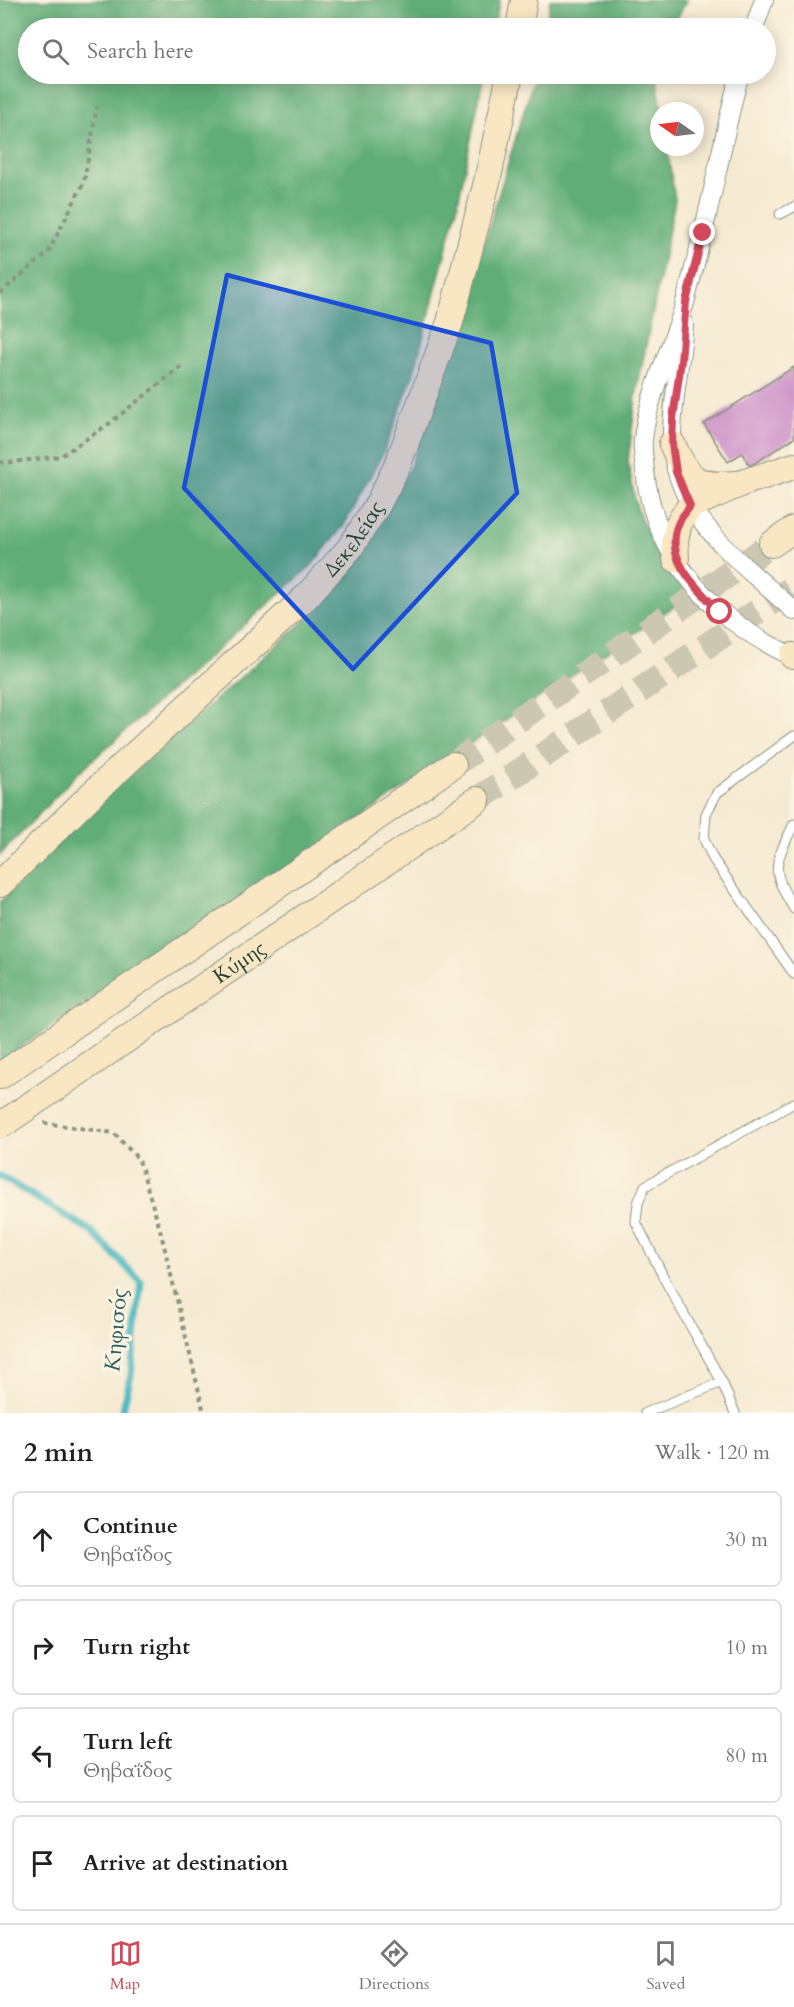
<!DOCTYPE html>
<html lang="en">
<head>
<meta charset="utf-8">
<style>
  body { margin:0; font-family:Cardo,serif; background:#f2f2f2; color:#202124 }
  .compass { position:absolute; left:650px; top:102px; width:54px; height:54px; border-radius:50%; background:#fff; box-shadow:0 3px 15px #0003; rotate:284deg }
  .stop { position:absolute; width:18px; height:18px; margin:-14px; border:4px solid #d1495b; border-radius:50%; background:#fff }
  .stop.end { background:#d1495b; border-color:#fff; box-shadow:0 2px 6px #0008 }
  .list { margin:0; padding:0; list-style:none }
  h2 { display:flex; justify-content:space-between; align-items:center; height:78px; margin:0; padding:0 24px; font-size:26px }
  h2 small { font-size:20px; font-weight:400; color:#757577 }
  .list li { display:grid; grid-template-columns:39px 1fr auto; gap:18px; align-items:center; box-sizing:border-box; height:96px; margin:0 12px 12px; padding:0 12px; border:2px solid #e0e0e0; border-radius:9px }
  .list b { display:block; font-size:22px; white-space:nowrap }
  .list p { margin:0; font-size:20px; white-space:nowrap; color:#757577 }
  .list em { font-size:20px; font-style:normal; color:#757577 }
  .icon { flex:none; width:33px; height:33px; fill:none; stroke:currentColor; stroke-width:2; stroke-linecap:round; stroke-linejoin:round }
  .map { position:relative; flex:none; width:794px; height:1413px; overflow:hidden }
  .search { position:absolute; background:#fff; box-shadow:0 3px 15px #0003; left:18px; right:18px; top:18px; height:66px; display:flex; align-items:center; gap:15px; box-sizing:border-box; padding:0 21px; border-radius:33px; color:#757577; font-size:22px }
  .sheet { height:510px; background:#fff }
  nav { display:flex; justify-content:space-around; align-items:center; box-sizing:border-box; height:84px; border-top:2px solid #e0e0e0; background:#fff; font-size:16px; color:#757577 }
  nav a { display:grid; justify-items:center; gap:3px }
  nav .on { color:#d1495b }
  .map>svg:first-child { display:block }
  .forest { fill:#60ad78; stroke:#407556; stroke-width:1.5 }
  .lines { fill:none; stroke-linecap:round; stroke-linejoin:round }
  .stream { stroke:#49b8c0; stroke-width:7 }
  .building { fill:#cd93c9 }
  .secondary-tunnel { stroke:#cbc7b2; stroke-width:26; stroke-dasharray:26 13; stroke-linecap:butt }
  .lane-casing { stroke:#8a9483; stroke-width:11 }
  .street-casing { stroke:#8a9483; stroke-width:20 }
  .secondary-casing { stroke:#8a9483; stroke-width:28 }
  .path { stroke:#8a9483; stroke-width:4; stroke-dasharray:4.5 4.5; stroke-linecap:butt }
  .lane { stroke:#fff; stroke-width:9 }
  .street { stroke:#fff; stroke-width:18 }
  .secondary { stroke:#f9e7c3; stroke-width:26 }
  .secondary-bridge-casing { stroke:#8a9483; stroke-width:28; stroke-linecap:butt }
  .secondary-bridge { stroke:#f9e7c3; stroke-width:26 }
  .route { stroke:#d1495b; stroke-width:8 }
  .marked { fill:#1d4ed8; fill-opacity:0.2; stroke:#1d4ed8; stroke-width:4.5; stroke-linejoin:round }
  .labels { text-anchor:middle; dominant-baseline:central; stroke-width:6; stroke-linejoin:round; paint-order:stroke }
  .street-label { font-size:21px; fill:#1f3d34; stroke:#fcf5e5 }
  .water-label { font-size:22px; font-style:italic; fill:#2a5c57; stroke:#fcf5e5 }
</style>
</head>
<body>
<div class="map">
<svg width="794" height="1413" viewBox="0 0 794 1413">
  <rect width="100%" height="100%" fill="#fcf5e5"/>
  <filter id="ink" filterUnits="userSpaceOnUse"><feTurbulence type="fractalNoise" baseFrequency=".0167" numOctaves="2"/><feDisplacementMap in="SourceGraphic" scale="12" xChannelSelector="R" yChannelSelector="G"/><feConvolveMatrix kernelMatrix="1 2 1 2 8 2 1 2 1" color-interpolation-filters="sRGB"/></filter>
  <filter id="wash" filterUnits="userSpaceOnUse"><feTurbulence type="fractalNoise" baseFrequency=".008" numOctaves="4" result="noise"/><feDisplacementMap in="SourceGraphic" scale="24" xChannelSelector="R" yChannelSelector="G"/><feGaussianBlur stdDeviation="1.35" result="paint"/><feColorMatrix in="noise" values="0 0 0 0 0 0 0 0 0 0 0 0 0 0 0 0 0 1.4 0 .05"/><feComposite in="paint" operator="in"/></filter>
  <g filter="url(#wash)">
    <rect width="100%" height="100%" fill="#f6ead2"/>
    <g class="forest">
      <path d="M 0,0 L 500,0 L 493,28 L 28,28 L 28,74 L 484,74 L 457,208 L 413,376 L 385,449 L 344,525 L 311,566 L 78,773 L 0,855 Z"/>
      <path d="M 550,0 L 687,0 L 672,28 L 546,28 Z"/>
      <path d="M 535,74 L 656,74 L 662,111 L 659,111 L 659,147 L 667,147 L 675,200 L 636,396 L 628,461 L 635,501 L 642,522 L 656,548 L 688,597 L 0,1061 L 0,902 L 105,797 L 326,602 L 366,552 L 410,467 L 458,329 Z"/>
    </g>
    <g class="lines">
      <path class="stream" d="M 0,1176 L 91,1231 L 141,1282 L 131,1375 L 122,1413"/>
    </g>
    <g id="blocks">
      <path class="building" d="M 794,367 L 794,438 L 750,466 L 742,453 L 728,462 L 704,424 Z"/>
    </g>
  </g>
  <g filter="url(#ink)">
    <use href="#blocks" fill-opacity="0" stroke="#8a9483" stroke-width="1.5"/>
    <g class="lines">
      <g class="secondary-tunnel">
        <path d="M 453,765 L 772,544"/>
        <path d="M 477,800 L 794,587"/>
      </g>
      <defs>
        <g id="lane">
          <path d="M 780,214 L 794,207"/>
          <path d="M 794,736 L 717,793 L 706,814 L 704,839 L 713,859 L 794,974"/>
          <path d="M 794,824 C 774,865 770,869 794,909"/>
          <path d="M 645,1413 L 722,1382"/>
          <path d="M 735,1413 L 722,1382 L 666,1282 L 636,1222 L 638,1203 L 645,1186 L 794,1103"/>
        </g>
        <g id="street">
          <path d="M 754,28 L 764,0"/>
          <path d="M 740,74 C 732,101 726,130 720,158 C 710,204 699,250 687,295 C 675,344 649,388 643,439 C 642,449 644,460 645,471 C 654,559 716,622 794,657"/>
          <path d="M 684,324 C 681,363 671,403 672,442 C 675,518 744,564 794,611"/>
        </g>
        <g id="secondary">
          <path d="M 519,28 L 524,0"/>
          <path d="M 672,444 C 688,479 696,488 736,484"/>
          <path d="M 772,544 L 794,529"/>
          <path d="M 676,559 L 675,540 L 679,523 L 690,506 L 742,483 L 794,466"/>
          <path d="M 793,656 L 794,656"/>
          <path d="M 393,857 L 477,800"/>
          <path id="s1" d="M 0,884 L 92,794 L 305,598 L 350,548 L 378,504 L 398,464 L 450,322 L 487,182 L 510,74"/>
          <path d="M 0,1076 L 453,765"/>
        </g>
      </defs>
      <use href="#lane" class="lane-casing"/>
      <use href="#street" class="street-casing"/>
      <use href="#secondary" class="secondary-casing"/>
      <g class="path">
        <path d="M 0,293 L 48,253 L 84,182 L 97,106"/>
        <path d="M 0,462 L 5,463 L 61,456 L 110,423 L 182,366"/>
        <path d="M 44,1123 L 114,1133 L 139,1160 L 161,1233 L 204,1413"/>
      </g>
      <use href="#lane" class="lane"/>
      <use href="#street" class="street"/>
      <use href="#secondary" class="secondary"/>
      <defs>
        <g id="secondary-bridge">
          <path id="s2" d="M 0,1126 L 393,857"/>
        </g>
      </defs>
      <use href="#secondary-bridge" class="secondary-bridge-casing"/>
      <use href="#secondary-bridge" class="secondary-bridge"/>
    </g>
  </g>
  <g class="lines" filter="url(#ink)">
    <path class="route" d="M 703,233 L 686,302 L 681,361 L 673,419 L 672,444 L 676,472 L 690,506 C 687,511 682,516 679,522 C 662,558 697,588 720,612"/>
  </g>
  <path class="marked" d="M 227,275 L 491,343 L 517,493 L 353,669 L 184,488 Z"/>
  <g class="labels">
    <g class="street-label">
      <text stroke="none"><textPath href="#s1" startOffset="495">Δεκελείας</textPath></text>
      <text stroke="none"><textPath href="#s2" startOffset="290">Κύμης</textPath></text>
    </g>
    <g class="water-label">
      <text transform="translate(116 1330) rotate(-85)">Κηφισός</text>
    </g>
  </g>
</svg>
<svg class="compass" viewBox="-18 -18 36 36"><path d="M0-13l5 13h-10z" fill="#e53935"/><path d="M0 13l5-13h-10z" fill="#757577"/></svg>
<div class="stop" style="left:720px;top:612px"></div>
<div class="stop end" style="left:703px;top:233px"></div>
<div class="search"><svg class="icon" aria-label="search" viewBox="0 0 24 24"><circle cx="10" cy="10" r="6"/><path d="M15 15l6 6"/></svg>Search here</div>
</div>
<section class="sheet">
<h2>2 min<small>Walk · 120 m</small></h2>
<ul class="list">
<li><svg class="icon" aria-label="ahead" viewBox="0 0 24 24"><path d="M12 20V5M6 11l6-6 6 6"/></svg><div><b>Continue</b><p>Θηβαΐδος</p></div><em>30 m</em></li>
<li><svg class="icon" aria-label="right" viewBox="0 0 24 24"><path d="M7 20v-9h11M14 6l5 5-5 5"/></svg><div><b>Turn right</b></div><em>10 m</em></li>
<li><svg class="icon" aria-label="left" viewBox="0 0 24 24"><path d="M17 20v-9H6M10 6l-5 5 5 5"/></svg><div><b>Turn left</b><p>Θηβαΐδος</p></div><em>80 m</em></li>
<li><svg class="icon" aria-label="arrive" viewBox="0 0 24 24"><path d="M6 21V4h12l-3 4 3 4H6"/></svg><div><b>Arrive at destination</b></div></li>
</ul>
</section>
<nav>
<a class="on"><svg class="icon" aria-label="map" viewBox="0 0 24 24"><path d="M3 6l6-2 6 2 6-2v14l-6 2-6-2-6 2zM9 4v14M15 6v14"/></svg>Map</a>
<a><svg class="icon" aria-label="directions" viewBox="0 0 24 24"><path d="M12 3l9 9-9 9-9-9zM9 14v-3h6M13 9l2 2-2 2"/></svg>Directions</a>
<a><svg class="icon" aria-label="saved" viewBox="0 0 24 24"><path d="M7 4h10v16l-5-4-5 4z"/></svg>Saved</a>
</nav>
</body>
</html>
